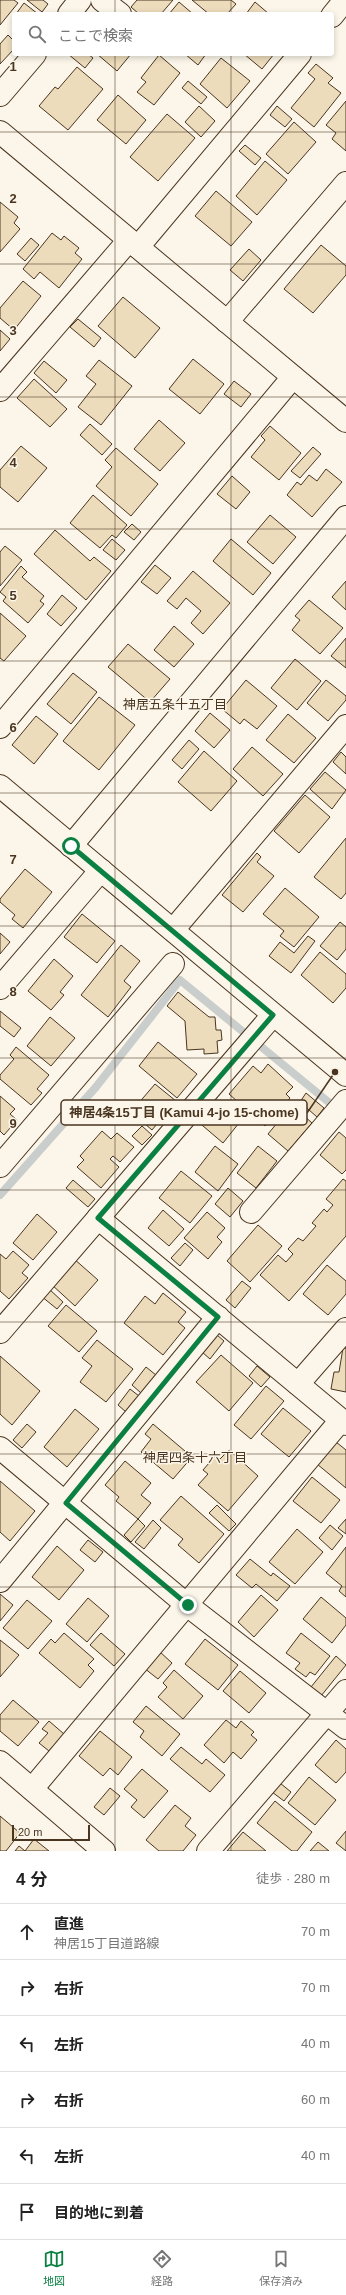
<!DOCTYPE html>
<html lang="ja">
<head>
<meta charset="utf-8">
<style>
  body { margin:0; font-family:Helvetica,"Noto Sans JP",sans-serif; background:#f6f6f6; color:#222 }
  .scale { position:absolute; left:12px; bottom:10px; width:78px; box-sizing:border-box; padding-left:4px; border:2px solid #4a3520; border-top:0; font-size:11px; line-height:14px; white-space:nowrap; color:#4a3520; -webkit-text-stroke:3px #fbf6e9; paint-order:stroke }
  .stop { position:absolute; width:12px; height:12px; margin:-9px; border:3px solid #0b8043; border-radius:50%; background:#fff }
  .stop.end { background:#0b8043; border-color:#fff; box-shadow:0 1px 4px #0008 }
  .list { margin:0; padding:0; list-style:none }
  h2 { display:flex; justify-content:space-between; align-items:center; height:52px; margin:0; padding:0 16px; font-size:17px }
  h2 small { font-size:13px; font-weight:400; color:#767676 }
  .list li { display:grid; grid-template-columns:26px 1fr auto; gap:12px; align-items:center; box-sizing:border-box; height:56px; padding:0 16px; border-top:1px solid #e0e0e0 }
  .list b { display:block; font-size:15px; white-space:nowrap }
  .list p { margin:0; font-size:13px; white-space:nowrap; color:#767676 }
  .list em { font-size:13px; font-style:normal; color:#767676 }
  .icon { flex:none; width:22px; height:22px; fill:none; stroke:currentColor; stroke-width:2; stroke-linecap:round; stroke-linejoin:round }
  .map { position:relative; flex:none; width:346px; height:1851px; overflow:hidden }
  .search { position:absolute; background:#fff; box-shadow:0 2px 6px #0003; left:12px; right:12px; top:12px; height:44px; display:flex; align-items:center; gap:10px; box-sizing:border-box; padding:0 14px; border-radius:4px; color:#767676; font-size:15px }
  .sheet { height:388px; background:#fff }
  nav { display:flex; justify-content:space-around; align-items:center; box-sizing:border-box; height:56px; border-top:1px solid #e0e0e0; background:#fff; font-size:11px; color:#767676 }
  nav a { display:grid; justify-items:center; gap:2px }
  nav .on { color:#0b8043 }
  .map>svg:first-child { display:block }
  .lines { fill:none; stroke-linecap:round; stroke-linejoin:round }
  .stream { stroke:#c9cecd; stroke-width:8 }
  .building { fill:#ecdcbc; stroke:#4a3520 }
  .minor-casing { stroke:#4a3520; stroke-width:24 }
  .minor { stroke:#fbf6e9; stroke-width:22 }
  .route { stroke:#0b8043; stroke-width:5 }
  .grid { fill:none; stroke:#4a3520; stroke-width:1; stroke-opacity:0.55 }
  .labels { text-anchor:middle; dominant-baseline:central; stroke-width:3; stroke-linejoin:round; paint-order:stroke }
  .neighbourhood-label { font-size:13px; fill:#4a3520; stroke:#fbf6e9 }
  .grid-label { font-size:13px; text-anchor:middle; font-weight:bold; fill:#4a3520; stroke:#fbf6e9; stroke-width:3; stroke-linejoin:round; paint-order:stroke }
  .leader { fill:none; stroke:#4a3520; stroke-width:1.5 }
  .callout-dot { fill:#4a3520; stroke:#fbf6e9; stroke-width:1.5 }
  .callout { fill:#fbf6e9; stroke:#4a3520; stroke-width:1.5 }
  .callout-label { font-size:13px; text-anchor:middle; font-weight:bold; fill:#4a3520 }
</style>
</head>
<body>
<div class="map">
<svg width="346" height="1851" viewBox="0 0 346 1851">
  <rect width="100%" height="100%" fill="#fbf6e9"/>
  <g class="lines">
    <path class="stream" d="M 0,1195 L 96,1087 L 180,980 L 337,1109"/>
  </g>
  <g class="building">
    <path d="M 0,0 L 14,0 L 18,3 L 0,25 Z"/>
    <path d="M 27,0 L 43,0 L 48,4 L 42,12 Z"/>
    <path d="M 137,0 L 173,0 L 161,14 L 139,14 L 131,7 Z"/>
    <path d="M 192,0 L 231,0 L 236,4 L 227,14 L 209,14 Z"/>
    <path d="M 179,2 L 193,14 L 169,14 Z"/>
    <path d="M 255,2 L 269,14 L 246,14 Z"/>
    <path d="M 24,3 L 38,14 L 16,14 Z"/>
    <path d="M 8,35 L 14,41 L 14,49 L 0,64 L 0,44 Z"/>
    <path d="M 68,54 L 88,54 L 93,58 L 85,68 Z"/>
    <path d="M 97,54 L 131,54 L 117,71 Z"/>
    <path d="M 185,54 L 206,54 L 198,65 Z"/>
    <path d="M 244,54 L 274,54 L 262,69 Z"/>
    <path d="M 159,55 L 180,73 L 154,105 L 137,92 L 146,82 L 141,78 Z"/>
    <path d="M 221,58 L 250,81 L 227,108 L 200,84 Z"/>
    <path d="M 316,64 L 333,78 L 328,83 L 341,93 L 314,127 L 291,108 L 315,79 L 308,73 Z"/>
    <path d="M 77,67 L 103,89 L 68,130 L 39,106 L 55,87 L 58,89 Z"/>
    <path d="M 188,81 L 207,97 L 201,104 L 182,88 Z"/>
    <path d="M 118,95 L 146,120 L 126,144 L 97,120 Z"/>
    <path d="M 346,101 L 346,151 L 332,139 L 336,133 L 326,125 Z"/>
    <path d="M 199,106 L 215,121 L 201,137 L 185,122 Z"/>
    <path d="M 277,106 L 292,119 L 285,127 L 270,115 Z"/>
    <path d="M 167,114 L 195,138 L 158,181 L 130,157 Z"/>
    <path d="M 294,122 L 316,142 L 288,174 L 266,154 Z"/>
    <path d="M 245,145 L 261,158 L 255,165 L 239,151 Z"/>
    <path d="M 265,161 L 287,180 L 257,215 L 236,196 Z"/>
    <path d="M 216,191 L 252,222 L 231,246 L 195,216 Z"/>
    <path d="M 0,202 L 18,217 L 14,223 L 20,229 L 0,252 Z"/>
    <path d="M 52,233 L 61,240 L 64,236 L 79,248 L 75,253 L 82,259 L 59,288 L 40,272 L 34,279 L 23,269 Z"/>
    <path d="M 31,238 L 39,245 L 25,261 L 17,254 Z"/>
    <path d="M 321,245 L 346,266 L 346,275 L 313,313 L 284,289 Z"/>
    <path d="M 249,249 L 261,260 L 243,281 L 230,270 Z"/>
    <path d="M 23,281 L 41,296 L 14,330 L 0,318 L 0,308 Z"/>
    <path d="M 123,297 L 160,328 L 135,358 L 98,326 Z"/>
    <path d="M 78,319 L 101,338 L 94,347 L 70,327 Z"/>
    <path d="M 0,330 L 10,339 L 0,351 Z"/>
    <path d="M 193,359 L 224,384 L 200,414 L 169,389 Z"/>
    <path d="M 99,360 L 132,386 L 101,425 L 78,407 L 96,384 L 86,376 Z"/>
    <path d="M 44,361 L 67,380 L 56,393 L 34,373 Z"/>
    <path d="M 34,379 L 67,409 L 50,427 L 17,398 Z"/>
    <path d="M 234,381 L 251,394 L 241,407 L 224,394 Z"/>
    <path d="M 159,420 L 185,443 L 160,471 L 134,449 Z"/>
    <path d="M 90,424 L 112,444 L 102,455 L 80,435 Z"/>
    <path d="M 270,426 L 301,453 L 279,480 L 251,457 L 265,440 L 261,436 Z"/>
    <path d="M 21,446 L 47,468 L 18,502 L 0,487 L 0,470 Z"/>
    <path d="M 313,447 L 321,454 L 300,478 L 291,471 Z"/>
    <path d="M 116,448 L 158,484 L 131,516 L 96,486 L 112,467 L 105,460 Z"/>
    <path d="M 326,469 L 342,482 L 312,517 L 287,495 L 297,482 L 301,485 L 309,475 L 317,481 Z"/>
    <path d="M 232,476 L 250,492 L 236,509 L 217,494 Z"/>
    <path d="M 93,495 L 127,525 L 116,538 L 112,535 L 100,548 L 70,523 Z"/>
    <path d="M 270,515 L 296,537 L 273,564 L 247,542 Z"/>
    <path d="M 132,524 L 141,532 L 134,540 L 124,532 Z"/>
    <path d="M 55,530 L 90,561 L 94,557 L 111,571 L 86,600 L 34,554 Z"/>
    <path d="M 112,539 L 125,550 L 116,560 L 103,550 Z"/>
    <path d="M 231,539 L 271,573 L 253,595 L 213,561 Z"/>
    <path d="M 5,546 L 22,560 L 0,586 L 0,552 Z"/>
    <path d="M 155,565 L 171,578 L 157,594 L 141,582 Z"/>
    <path d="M 21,566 L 27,572 L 22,577 L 44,596 L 40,601 L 44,604 L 28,623 L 3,601 L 6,597 L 0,592 Z"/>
    <path d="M 193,571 L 230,603 L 203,634 L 191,623 L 201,611 L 186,598 L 177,609 L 167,601 Z"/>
    <path d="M 346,581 L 346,610 L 332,597 Z"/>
    <path d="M 62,595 L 77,608 L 61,626 L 47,614 Z"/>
    <path d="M 309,600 L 343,628 L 320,654 L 292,630 L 300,620 L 295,616 Z"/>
    <path d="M 0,613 L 26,636 L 4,661 L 0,658 Z"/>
    <path d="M 174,626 L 194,644 L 174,667 L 154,650 Z"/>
    <path d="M 346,638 L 346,668 L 331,656 Z"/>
    <path d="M 128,644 L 170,679 L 150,702 L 108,667 Z"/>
    <path d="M 295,659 L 321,681 L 297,710 L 271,688 Z"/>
    <path d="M 73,673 L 97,692 L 71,724 L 47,704 Z"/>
    <path d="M 246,680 L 277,706 L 257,729 L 244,719 L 240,724 L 222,709 Z"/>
    <path d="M 326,680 L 346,696 L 346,700 L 328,721 L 307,703 Z"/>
    <path d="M 99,697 L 135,725 L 99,770 L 63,741 Z"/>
    <path d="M 210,713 L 230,730 L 214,748 L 195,731 Z"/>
    <path d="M 288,714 L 316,738 L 294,763 L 266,740 Z"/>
    <path d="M 36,716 L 58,734 L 34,764 L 12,745 Z"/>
    <path d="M 189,740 L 199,749 L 182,769 L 172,760 Z"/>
    <path d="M 252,747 L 283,774 L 263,796 L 233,769 Z"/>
    <path d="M 204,751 L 237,781 L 211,811 L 178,782 Z"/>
    <path d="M 341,752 L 346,757 L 346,774 L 333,762 Z"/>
    <path d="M 325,772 L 346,790 L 332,809 L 310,789 Z"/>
    <path d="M 305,795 L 330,817 L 299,853 L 274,831 Z"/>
    <path d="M 346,838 L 346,893 L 341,899 L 314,877 Z"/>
    <path d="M 257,853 L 261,857 L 257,862 L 274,876 L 243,912 L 222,895 Z"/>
    <path d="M 25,869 L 52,892 L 23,928 L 12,919 L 15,915 L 0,902 L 0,899 Z"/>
    <path d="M 285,888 L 319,917 L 294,947 L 280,936 L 284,931 L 263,914 Z"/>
    <path d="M 82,914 L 115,941 L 97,963 L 64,937 Z"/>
    <path d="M 340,922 L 346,927 L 346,949 L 337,960 L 320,946 Z"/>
    <path d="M 0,933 L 10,942 L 0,954 Z"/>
    <path d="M 308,936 L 315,941 L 291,973 L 269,956 L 280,942 L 294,953 Z"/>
    <path d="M 121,945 L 140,961 L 124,981 L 131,987 L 108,1017 L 81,995 Z"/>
    <path d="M 320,952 L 346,974 L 346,988 L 333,1003 L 301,975 Z"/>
    <path d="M 54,959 L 73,976 L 60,992 L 64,995 L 51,1010 L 28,991 Z"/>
    <path d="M 178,992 L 209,1017 L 215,1017 L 216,1030 L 221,1030 L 222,1040 L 217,1041 L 218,1053 L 204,1054 L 204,1049 L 187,1050 L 185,1021 L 167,1006 Z"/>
    <path d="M 0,1011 L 21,1028 L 14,1037 L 0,1026 Z"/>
    <path d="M 50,1017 L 75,1038 L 51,1066 L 27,1046 Z"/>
    <path d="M 158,1042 L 197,1074 L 177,1098 L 139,1066 Z"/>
    <path d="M 16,1047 L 49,1075 L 37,1089 L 42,1093 L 31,1105 L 0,1079 L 0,1075 L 14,1059 L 10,1055 Z"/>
    <path d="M 268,1064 L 293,1087 L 286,1094 L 290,1098 L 265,1126 L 229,1094 L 253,1066 L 261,1073 Z"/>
    <path d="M 155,1084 L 176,1101 L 152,1130 L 131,1112 Z"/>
    <path d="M 306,1093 L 324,1108 L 317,1117 L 300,1102 Z"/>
    <path d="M 0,1096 L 15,1109 L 10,1114 L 17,1120 L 4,1135 L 0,1131 Z"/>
    <path d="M 213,1100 L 239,1123 L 223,1143 L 196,1120 Z"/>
    <path d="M 292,1105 L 312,1123 L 288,1151 L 268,1134 Z"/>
    <path d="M 142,1126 L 152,1135 L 142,1145 L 132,1136 Z"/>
    <path d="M 102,1131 L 111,1139 L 117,1133 L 134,1147 L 120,1162 L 113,1156 L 110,1159 L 119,1167 L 101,1188 L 77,1167 L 84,1160 L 80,1156 Z"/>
    <path d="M 339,1132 L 346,1138 L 346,1170 L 342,1174 L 320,1155 Z"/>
    <path d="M 215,1146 L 238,1164 L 218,1191 L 195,1172 Z"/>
    <path d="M 258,1146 L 277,1161 L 256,1188 L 237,1173 Z"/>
    <path d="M 181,1171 L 212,1196 L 190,1223 L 159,1198 Z"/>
    <path d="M 343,1179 L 346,1181 L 346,1236 L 289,1301 L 260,1275 L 278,1255 L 286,1262 L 293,1254 L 288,1249 L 298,1238 L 303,1241 L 316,1226 L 312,1223 L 324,1209 L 327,1212 L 333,1205 L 326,1199 Z"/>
    <path d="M 73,1180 L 95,1199 L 88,1207 L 66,1188 Z"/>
    <path d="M 228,1188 L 243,1201 L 230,1217 L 215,1204 Z"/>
    <path d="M 163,1210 L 184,1229 L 169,1246 L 148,1228 Z"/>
    <path d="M 207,1212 L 225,1228 L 217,1237 L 222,1242 L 208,1259 L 184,1238 Z"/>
    <path d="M 37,1214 L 57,1232 L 33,1260 L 13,1243 Z"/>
    <path d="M 258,1225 L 282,1246 L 250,1282 L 227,1261 Z"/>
    <path d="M 185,1243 L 193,1250 L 180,1266 L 171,1258 Z"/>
    <path d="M 13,1251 L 29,1265 L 22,1273 L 28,1278 L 9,1299 L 0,1291 L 0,1254 L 6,1259 Z"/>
    <path d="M 73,1258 L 98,1280 L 75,1306 L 51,1284 Z"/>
    <path d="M 327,1265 L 346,1281 L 346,1294 L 328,1315 L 303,1294 Z"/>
    <path d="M 242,1281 L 251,1288 L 235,1308 L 226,1300 Z"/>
    <path d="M 48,1288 L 63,1302 L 57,1309 L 41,1296 Z"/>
    <path d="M 163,1293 L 186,1312 L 178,1322 L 185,1328 L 163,1355 L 124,1323 L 145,1296 L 155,1304 Z"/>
    <path d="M 66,1305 L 97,1331 L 79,1352 L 48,1326 Z"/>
    <path d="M 217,1335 L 224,1341 L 210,1359 L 202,1352 Z"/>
    <path d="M 97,1340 L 133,1369 L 106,1402 L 80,1382 L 92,1366 L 82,1358 Z"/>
    <path d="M 343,1348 L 346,1348 L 346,1392 L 331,1389 L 334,1372 L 339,1372 Z"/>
    <path d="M 221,1355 L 253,1383 L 229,1411 L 196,1382 Z"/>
    <path d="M 0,1356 L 40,1391 L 12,1425 L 0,1414 Z"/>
    <path d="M 257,1366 L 270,1377 L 261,1387 L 249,1376 Z"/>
    <path d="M 146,1367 L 156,1375 L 141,1393 L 132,1385 Z"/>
    <path d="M 266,1386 L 284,1401 L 251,1439 L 234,1425 Z"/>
    <path d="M 130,1389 L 139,1396 L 126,1412 L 118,1405 Z"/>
    <path d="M 283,1408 L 311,1431 L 289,1457 L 261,1434 Z"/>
    <path d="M 75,1409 L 99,1429 L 67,1467 L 44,1447 Z"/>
    <path d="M 27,1424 L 36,1432 L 22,1448 L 13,1440 Z"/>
    <path d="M 153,1424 L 192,1457 L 173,1479 L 141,1452 L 151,1439 L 145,1434 Z"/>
    <path d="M 336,1442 L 346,1450 L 346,1488 L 317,1464 Z"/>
    <path d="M 229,1450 L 258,1476 L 228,1511 L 198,1485 L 208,1474 L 203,1470 L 216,1455 L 220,1459 Z"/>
    <path d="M 125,1461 L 151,1483 L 141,1495 L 151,1503 L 138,1519 L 116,1501 L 119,1497 L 105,1485 Z"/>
    <path d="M 312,1477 L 340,1500 L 321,1523 L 293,1501 Z"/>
    <path d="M 0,1481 L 35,1511 L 10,1541 L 0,1532 Z"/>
    <path d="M 181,1496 L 224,1534 L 199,1563 L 178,1545 L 183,1539 L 160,1520 Z"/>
    <path d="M 217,1505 L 236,1524 L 229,1531 L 209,1513 Z"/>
    <path d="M 138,1519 L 145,1526 L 131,1542 L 124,1535 Z"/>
    <path d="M 346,1519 L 346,1534 L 338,1528 Z"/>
    <path d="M 153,1520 L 161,1528 L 144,1549 L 135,1542 Z"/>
    <path d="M 330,1525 L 343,1536 L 332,1550 L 319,1538 Z"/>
    <path d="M 297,1529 L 323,1552 L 295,1584 L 269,1562 Z"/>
    <path d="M 88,1540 L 103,1552 L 95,1562 L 80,1550 Z"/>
    <path d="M 57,1546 L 84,1570 L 59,1600 L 32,1577 Z"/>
    <path d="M 346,1547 L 346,1597 L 339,1591 L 342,1586 L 326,1573 Z"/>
    <path d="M 250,1559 L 271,1576 L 273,1573 L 290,1586 L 277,1601 L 256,1584 L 252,1588 L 236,1575 Z"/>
    <path d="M 0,1594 L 13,1605 L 0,1621 Z"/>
    <path d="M 261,1595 L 278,1610 L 254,1637 L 238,1622 Z"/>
    <path d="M 321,1597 L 346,1618 L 346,1625 L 332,1643 L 303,1619 Z"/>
    <path d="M 88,1598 L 109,1616 L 87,1642 L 66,1624 Z"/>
    <path d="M 27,1600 L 52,1621 L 28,1649 L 3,1628 Z"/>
    <path d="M 64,1633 L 94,1659 L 88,1665 L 94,1671 L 80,1688 L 39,1653 L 51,1639 L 55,1643 Z"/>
    <path d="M 101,1633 L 125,1654 L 114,1666 L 90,1645 Z"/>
    <path d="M 301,1633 L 330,1656 L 315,1675 L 310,1672 L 306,1677 L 295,1669 L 300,1663 L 286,1653 Z"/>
    <path d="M 205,1639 L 238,1665 L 218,1690 L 185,1664 Z"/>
    <path d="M 0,1640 L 19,1655 L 0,1677 Z"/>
    <path d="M 159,1651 L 172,1663 L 158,1679 L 144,1668 Z"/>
    <path d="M 336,1656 L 346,1665 L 321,1696 L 311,1687 Z"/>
    <path d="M 174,1670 L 203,1696 L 183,1719 L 158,1697 L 167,1687 L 163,1683 Z"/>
    <path d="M 240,1671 L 266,1693 L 249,1713 L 223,1691 Z"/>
    <path d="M 13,1700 L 39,1722 L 18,1746 L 0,1731 L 0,1715 Z"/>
    <path d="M 146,1706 L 180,1734 L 162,1756 L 140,1737 L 144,1731 L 133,1722 Z"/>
    <path d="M 226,1720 L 236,1728 L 241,1721 L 254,1732 L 251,1735 L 257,1740 L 241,1759 L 233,1752 L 224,1763 L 204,1745 Z"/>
    <path d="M 49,1721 L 64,1734 L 49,1751 L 39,1743 L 48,1733 L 42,1729 Z"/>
    <path d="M 100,1731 L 132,1757 L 118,1775 L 110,1768 L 103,1776 L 79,1756 Z"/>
    <path d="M 336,1740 L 346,1749 L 346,1772 L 336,1783 L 315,1765 Z"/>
    <path d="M 181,1747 L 202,1764 L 206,1759 L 225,1775 L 210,1792 L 170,1759 Z"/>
    <path d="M 142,1769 L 168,1791 L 144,1818 L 131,1807 L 137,1800 L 124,1789 Z"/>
    <path d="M 309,1777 L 336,1800 L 315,1825 L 288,1803 Z"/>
    <path d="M 280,1783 L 291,1792 L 284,1801 L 272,1792 Z"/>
    <path d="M 110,1788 L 120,1796 L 104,1815 L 94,1807 Z"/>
    <path d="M 275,1801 L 312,1832 L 297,1851 L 292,1851 L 257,1823 Z"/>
    <path d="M 175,1805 L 191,1818 L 185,1826 L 196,1835 L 183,1851 L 159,1851 L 146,1840 Z"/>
    <path d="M 0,1816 L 20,1833 L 6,1851 L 0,1851 Z"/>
    <path d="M 346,1831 L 346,1851 L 336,1843 Z"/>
    <path d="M 243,1832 L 266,1851 L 227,1851 Z"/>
    <path d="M 34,1839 L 49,1851 L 15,1851 L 19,1846 L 25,1851 Z"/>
    <path d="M 318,1842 L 329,1851 L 310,1851 Z"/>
  </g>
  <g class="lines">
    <defs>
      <g id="minor">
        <path d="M 102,0 L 120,14"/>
        <path d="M 69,14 L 80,0"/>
        <path d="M 332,16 L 345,0"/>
        <path d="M 0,95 L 35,54"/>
        <path d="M 0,132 L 346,421"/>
        <path d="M 138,247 L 300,54"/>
        <path d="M 227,322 L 346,183"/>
        <path d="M 0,390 L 129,240"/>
        <path d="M 0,727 L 293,377"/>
        <path d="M 0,786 L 346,1075"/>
        <path d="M 71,846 L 346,517"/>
        <path d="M 173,930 L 346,726"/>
        <path d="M 0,988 L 101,870"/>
        <path d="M 0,1166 L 173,964"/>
        <path d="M 251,1212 L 346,1101"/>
        <path d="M 98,1218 L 346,1424"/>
        <path d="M 0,1332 L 273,1015"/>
        <path d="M 298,1384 L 346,1329"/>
        <path d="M 0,1448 L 187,1605 L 346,1728"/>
        <path d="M 0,1581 L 218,1317"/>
        <path d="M 0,1762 L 104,1851"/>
        <path d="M 32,1789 L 341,1420"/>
        <path d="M 208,1851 L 346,1691"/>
      </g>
    </defs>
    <use href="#minor" class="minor-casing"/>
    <use href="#minor" class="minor"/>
  </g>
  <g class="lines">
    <path class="route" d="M 71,846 L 273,1015 L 98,1218 L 218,1317 L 66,1503 L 188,1605"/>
  </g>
  <path class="grid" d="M 115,0 L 115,14M 231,0 L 231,14M 115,54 L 115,1851M 231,54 L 231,1851M 0,132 L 346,132M 0,264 L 346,264M 0,397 L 346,397M 0,529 L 346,529M 0,661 L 346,661M 0,793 L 346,793M 0,926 L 346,926M 0,1058 L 346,1058M 0,1190 L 346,1190M 0,1322 L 346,1322M 0,1454 L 346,1454M 0,1587 L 346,1587M 0,1719 L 346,1719"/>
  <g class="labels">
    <g class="neighbourhood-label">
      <text x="175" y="704">神居五条十五丁目</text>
      <text x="195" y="1457">神居四条十六丁目</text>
    </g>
  </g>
  <g class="grid-label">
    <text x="13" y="71">1</text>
    <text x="13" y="203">2</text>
    <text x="13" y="335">3</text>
    <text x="13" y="467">4</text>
    <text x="13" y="600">5</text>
    <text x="13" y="732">6</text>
    <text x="13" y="864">7</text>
    <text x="13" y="996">8</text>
    <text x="13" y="1128">9</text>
  </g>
  <path class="leader" d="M335 1072L307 1113"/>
  <circle class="callout-dot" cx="335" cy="1072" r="4"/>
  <rect class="callout" x="61" y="1100" width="246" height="25" rx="4"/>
  <g class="callout-label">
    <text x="184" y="1117">神居4条15丁目 (Kamui 4-jo 15-chome)</text>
  </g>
</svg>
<div class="scale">20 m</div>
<div class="stop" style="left:71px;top:846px"></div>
<div class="stop end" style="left:188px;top:1605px"></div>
<div class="search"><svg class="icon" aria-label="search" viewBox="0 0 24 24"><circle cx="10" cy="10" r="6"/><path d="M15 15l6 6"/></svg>ここで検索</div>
</div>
<section class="sheet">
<h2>4 分<small>徒歩 · 280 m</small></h2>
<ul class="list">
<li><svg class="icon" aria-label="ahead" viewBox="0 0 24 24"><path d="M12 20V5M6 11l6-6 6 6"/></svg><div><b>直進</b><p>神居15丁目道路線</p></div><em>70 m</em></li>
<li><svg class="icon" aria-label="right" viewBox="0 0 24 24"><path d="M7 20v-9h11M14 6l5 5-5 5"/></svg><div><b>右折</b></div><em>70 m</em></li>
<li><svg class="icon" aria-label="left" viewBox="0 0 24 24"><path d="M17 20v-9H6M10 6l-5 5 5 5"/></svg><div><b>左折</b></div><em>40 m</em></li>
<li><svg class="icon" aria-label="right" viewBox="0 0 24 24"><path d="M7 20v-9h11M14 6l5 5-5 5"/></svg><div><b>右折</b></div><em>60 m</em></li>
<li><svg class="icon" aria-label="left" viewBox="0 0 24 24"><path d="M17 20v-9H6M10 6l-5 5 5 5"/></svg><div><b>左折</b></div><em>40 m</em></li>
<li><svg class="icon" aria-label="arrive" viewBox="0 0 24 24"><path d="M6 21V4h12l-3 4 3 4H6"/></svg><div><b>目的地に到着</b></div></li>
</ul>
</section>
<nav>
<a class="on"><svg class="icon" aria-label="map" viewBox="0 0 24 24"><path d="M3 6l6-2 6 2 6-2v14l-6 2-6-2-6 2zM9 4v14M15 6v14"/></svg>地図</a>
<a><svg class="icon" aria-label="directions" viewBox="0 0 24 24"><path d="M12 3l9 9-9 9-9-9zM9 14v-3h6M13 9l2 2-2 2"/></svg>経路</a>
<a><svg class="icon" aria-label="saved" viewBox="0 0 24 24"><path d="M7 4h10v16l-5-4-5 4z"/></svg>保存済み</a>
</nav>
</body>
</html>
